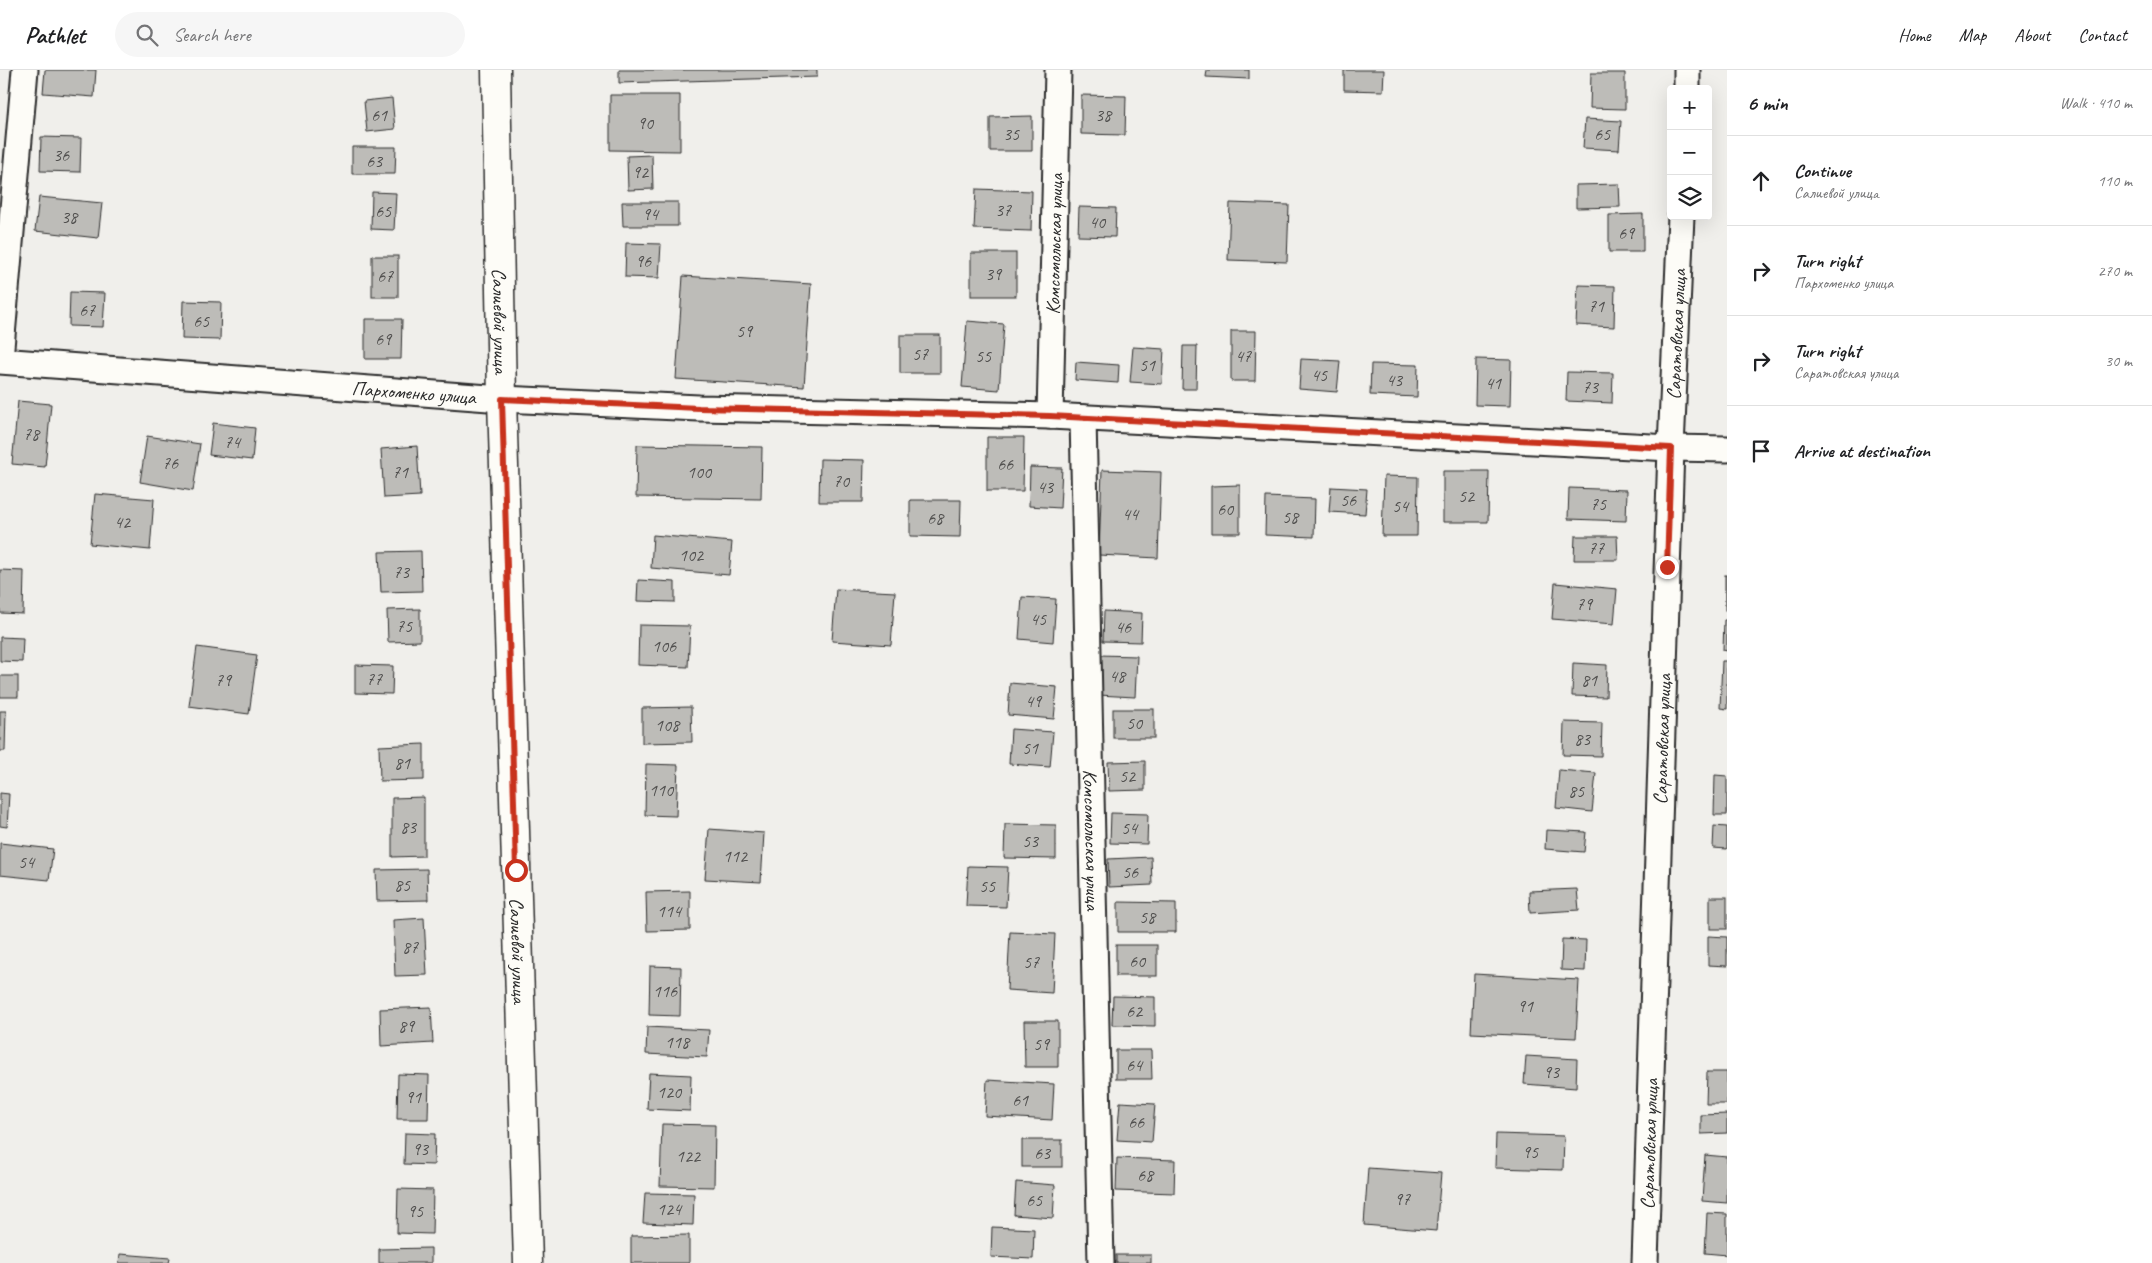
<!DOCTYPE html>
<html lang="en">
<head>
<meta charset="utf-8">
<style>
  body { margin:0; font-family:Caveat,sans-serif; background:#f6f6f6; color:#202124 }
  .controls { position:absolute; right:15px; top:15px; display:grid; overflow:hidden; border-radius:5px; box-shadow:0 5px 20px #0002 }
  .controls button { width:45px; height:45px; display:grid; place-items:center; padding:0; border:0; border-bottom:1px solid #e0e0e0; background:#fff; color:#202124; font:25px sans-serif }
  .stop { position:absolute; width:15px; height:15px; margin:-11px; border:4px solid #c8321e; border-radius:50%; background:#fff }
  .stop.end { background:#c8321e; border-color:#fff; box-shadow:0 1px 5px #0008 }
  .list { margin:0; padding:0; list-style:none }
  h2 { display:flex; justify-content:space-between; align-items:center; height:65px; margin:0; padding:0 20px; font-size:21px }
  h2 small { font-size:16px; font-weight:400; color:#757577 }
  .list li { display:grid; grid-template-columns:32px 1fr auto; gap:15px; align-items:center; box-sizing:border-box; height:90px; padding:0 20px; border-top:1px solid #e0e0e0 }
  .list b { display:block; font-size:19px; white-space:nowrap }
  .list p { margin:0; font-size:16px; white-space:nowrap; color:#757577 }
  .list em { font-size:16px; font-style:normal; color:#757577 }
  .icon { flex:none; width:28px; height:28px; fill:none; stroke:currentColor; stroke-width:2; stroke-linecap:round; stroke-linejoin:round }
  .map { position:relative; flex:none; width:1727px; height:1193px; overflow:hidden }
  header { display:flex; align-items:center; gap:30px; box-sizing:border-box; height:70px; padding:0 25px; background:#fff; border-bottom:1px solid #e0e0e0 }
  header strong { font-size:24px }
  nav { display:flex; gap:28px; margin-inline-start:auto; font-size:18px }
  .search { width:350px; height:45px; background:#f6f6f6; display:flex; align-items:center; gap:12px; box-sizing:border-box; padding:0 18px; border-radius:28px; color:#757577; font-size:19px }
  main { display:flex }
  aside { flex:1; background:#fff }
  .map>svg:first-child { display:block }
  .building { fill:#bdbcb8; stroke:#2b2b2b }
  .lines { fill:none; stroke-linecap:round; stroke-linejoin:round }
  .minor-casing { stroke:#2b2b2b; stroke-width:29 }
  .secondary-casing { stroke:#2b2b2b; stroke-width:31 }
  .minor { stroke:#fdfcf7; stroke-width:25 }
  .secondary { stroke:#fdfcf7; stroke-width:28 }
  .route { stroke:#c8321e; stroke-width:6 }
  .labels { text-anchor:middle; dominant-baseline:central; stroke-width:4; stroke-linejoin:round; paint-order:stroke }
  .number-label { font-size:18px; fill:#504f4e }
  .street-label { font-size:20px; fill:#2b2b2b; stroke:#fdfcf7 }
</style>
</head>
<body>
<header>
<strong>Pathlet</strong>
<div class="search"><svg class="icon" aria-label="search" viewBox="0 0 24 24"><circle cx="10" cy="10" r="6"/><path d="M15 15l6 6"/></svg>Search here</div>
<nav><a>Home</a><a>Map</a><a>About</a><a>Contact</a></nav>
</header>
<main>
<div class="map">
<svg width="1727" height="1193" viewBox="0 0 1727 1193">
  <rect width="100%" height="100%" fill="#f0efeb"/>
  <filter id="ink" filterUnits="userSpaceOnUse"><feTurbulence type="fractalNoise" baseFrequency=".02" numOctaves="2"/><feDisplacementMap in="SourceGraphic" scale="10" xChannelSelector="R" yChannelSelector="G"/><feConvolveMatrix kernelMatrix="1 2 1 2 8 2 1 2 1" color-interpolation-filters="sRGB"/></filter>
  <g filter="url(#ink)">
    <g class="building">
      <path d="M 45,0 L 96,0 L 94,27 L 43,23 Z"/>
      <path d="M 619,0 L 817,0 L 817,7 L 619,13 Z"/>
      <path d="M 1207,0 L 1249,0 L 1249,9 L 1206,7 Z"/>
      <path d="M 1344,0 L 1384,0 L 1383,21 L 1344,20 Z"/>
      <path d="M 1591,3 L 1625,3 L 1625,39 L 1590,38 Z"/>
      <path d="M 610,25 L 680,25 L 680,81 L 610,80 Z"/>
      <path d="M 1081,25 L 1126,26 L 1125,65 L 1081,64 Z"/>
      <path d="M 392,28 L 395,59 L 367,62 L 364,31 Z"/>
      <path d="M 1032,46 L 1032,81 L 990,81 L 990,47 Z"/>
      <path d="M 1585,49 L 1621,51 L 1619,80 L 1583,78 Z"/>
      <path d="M 41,67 L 81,68 L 80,102 L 40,101 Z"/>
      <path d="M 352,77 L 396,77 L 395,104 L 352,104 Z"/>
      <path d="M 652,85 L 653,119 L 628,120 L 627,86 Z"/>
      <path d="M 1619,114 L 1620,137 L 1576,138 L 1576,115 Z"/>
      <path d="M 976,119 L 1032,121 L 1031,161 L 974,159 Z"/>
      <path d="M 372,122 L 396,123 L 394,160 L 371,159 Z"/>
      <path d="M 39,127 L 102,133 L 98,168 L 35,161 Z"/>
      <path d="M 622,132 L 678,132 L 678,156 L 623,156 Z"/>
      <path d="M 1230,133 L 1289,135 L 1287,192 L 1228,190 Z"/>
      <path d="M 1079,137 L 1116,138 L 1115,167 L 1078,166 Z"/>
      <path d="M 1643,144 L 1643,182 L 1609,182 L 1609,145 Z"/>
      <path d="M 626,173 L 661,174 L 659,208 L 625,207 Z"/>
      <rect x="971" y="183" width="45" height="43"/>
      <rect x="372" y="186" width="26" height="41"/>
      <path d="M 683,206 L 811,214 L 804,317 L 676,309 Z"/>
      <path d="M 1578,215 L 1615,216 L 1614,257 L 1576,255 Z"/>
      <path d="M 70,222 L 105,223 L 103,257 L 69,256 Z"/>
      <path d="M 183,231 L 221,232 L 220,270 L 182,269 Z"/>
      <path d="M 365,249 L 402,249 L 401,289 L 365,289 Z"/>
      <path d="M 967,251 L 1004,254 L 999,320 L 962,317 Z"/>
      <path d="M 1231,261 L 1256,261 L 1255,311 L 1231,311 Z"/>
      <rect x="900" y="265" width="40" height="38"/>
      <path d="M 1183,276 L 1197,276 L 1196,319 L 1182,319 Z"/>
      <path d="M 1133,277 L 1164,279 L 1162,314 L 1130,312 Z"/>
      <path d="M 1301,289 L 1340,291 L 1337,322 L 1299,319 Z"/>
      <path d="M 1476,289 L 1511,290 L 1510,336 L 1475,335 Z"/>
      <path d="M 1076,292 L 1119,295 L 1118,313 L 1075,310 Z"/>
      <path d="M 1371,294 L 1418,295 L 1417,327 L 1370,325 Z"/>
      <path d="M 1567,302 L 1613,303 L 1612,333 L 1566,331 Z"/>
      <path d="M 18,331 L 51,334 L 45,397 L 12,394 Z"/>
      <path d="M 213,353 L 255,358 L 252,390 L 209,385 Z"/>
      <path d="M 147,366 L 200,374 L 193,421 L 140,412 Z"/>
      <path d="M 987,367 L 1024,367 L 1023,421 L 987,421 Z"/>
      <path d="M 637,375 L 762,377 L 761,429 L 636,427 Z"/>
      <path d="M 417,376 L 420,426 L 384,428 L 381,379 Z"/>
      <path d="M 820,389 L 864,390 L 863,432 L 819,432 Z"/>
      <path d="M 1030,397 L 1062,398 L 1060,438 L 1029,436 Z"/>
      <path d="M 1102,400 L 1161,402 L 1158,488 L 1099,485 Z"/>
      <path d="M 1443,401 L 1489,401 L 1488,452 L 1443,452 Z"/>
      <path d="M 1384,406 L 1418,407 L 1417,466 L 1382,466 Z"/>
      <path d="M 1240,415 L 1240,463 L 1211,463 L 1211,416 Z"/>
      <path d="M 1331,417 L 1367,419 L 1365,444 L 1329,442 Z"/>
      <path d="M 1569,418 L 1627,420 L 1626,451 L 1568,449 Z"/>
      <path d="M 95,424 L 154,429 L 150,480 L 90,474 Z"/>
      <path d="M 1266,427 L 1315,429 L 1314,467 L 1265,465 Z"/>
      <path d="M 910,430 L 961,430 L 960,467 L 910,466 Z"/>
      <path d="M 653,465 L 732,472 L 729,505 L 651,498 Z"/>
      <path d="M 1575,466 L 1617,466 L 1618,490 L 1574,490 Z"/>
      <path d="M 421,481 L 422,521 L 381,522 L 379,482 Z"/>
      <path d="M 0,500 L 24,501 L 23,544 L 0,543 Z"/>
      <rect x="1725" y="505" width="2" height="35"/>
      <path d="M 638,510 L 675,512 L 675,532 L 637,531 Z"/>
      <path d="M 1555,513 L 1617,519 L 1614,554 L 1552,549 Z"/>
      <path d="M 836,519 L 895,522 L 891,575 L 832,571 Z"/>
      <path d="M 1022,527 L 1056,529 L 1053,572 L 1019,569 Z"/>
      <path d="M 420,539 L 420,571 L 388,572 L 387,540 Z"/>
      <path d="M 1104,541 L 1142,543 L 1141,572 L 1103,571 Z"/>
      <path d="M 1724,550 L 1727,550 L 1727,581 L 1723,580 Z"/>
      <path d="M 639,555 L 690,556 L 688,597 L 638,595 Z"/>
      <path d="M 0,567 L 23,568 L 22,592 L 0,591 Z"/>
      <path d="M 197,577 L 257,585 L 249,644 L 189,636 Z"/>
      <path d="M 1099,585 L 1137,586 L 1135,627 L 1098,625 Z"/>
      <path d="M 1722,591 L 1727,591 L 1727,639 L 1720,638 Z"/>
      <path d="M 1573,593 L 1607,595 L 1606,627 L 1572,626 Z"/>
      <path d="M 355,595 L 393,596 L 392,624 L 355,623 Z"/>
      <rect x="0" y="606" width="18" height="21"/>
      <path d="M 1010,613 L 1057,617 L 1054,649 L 1008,645 Z"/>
      <path d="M 691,637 L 692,672 L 642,673 L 642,638 Z"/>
      <rect x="1113" y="639" width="41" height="29"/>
      <path d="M 0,641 L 6,641 L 5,681 L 0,681 Z"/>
      <path d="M 1564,652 L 1602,653 L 1601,686 L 1563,685 Z"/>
      <path d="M 1011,659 L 1053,662 L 1050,697 L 1009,694 Z"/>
      <path d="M 424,674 L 424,710 L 380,711 L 379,676 Z"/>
      <path d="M 1145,691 L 1145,720 L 1109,721 L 1108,692 Z"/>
      <path d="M 646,694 L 678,695 L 676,746 L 645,745 Z"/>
      <path d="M 1559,700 L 1596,703 L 1592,742 L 1556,738 Z"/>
      <path d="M 1715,705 L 1727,706 L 1727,745 L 1714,745 Z"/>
      <path d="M 0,723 L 9,724 L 7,757 L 0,756 Z"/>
      <path d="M 424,727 L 424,786 L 392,787 L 392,728 Z"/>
      <path d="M 1111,743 L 1148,744 L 1147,774 L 1110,773 Z"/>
      <path d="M 1005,754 L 1056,755 L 1056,789 L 1004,788 Z"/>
      <path d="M 1714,756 L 1727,757 L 1727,779 L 1713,778 Z"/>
      <path d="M 709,759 L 764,763 L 761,812 L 705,809 Z"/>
      <path d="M 1546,760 L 1586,762 L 1584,782 L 1545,779 Z"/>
      <path d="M 0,773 L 53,779 L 49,810 L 0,805 Z"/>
      <path d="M 1151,787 L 1152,815 L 1109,817 L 1108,789 Z"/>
      <path d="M 968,796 L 1008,797 L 1006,837 L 966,836 Z"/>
      <path d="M 427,799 L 428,830 L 377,831 L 376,800 Z"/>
      <path d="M 1577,819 L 1579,840 L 1530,843 L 1529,821 Z"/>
      <path d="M 690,821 L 690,860 L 647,861 L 646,822 Z"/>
      <rect x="1710" y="827" width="17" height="32"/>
      <path d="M 1118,832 L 1176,833 L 1176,862 L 1118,862 Z"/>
      <path d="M 424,848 L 427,905 L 395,906 L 393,850 Z"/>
      <path d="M 1010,862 L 1055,864 L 1052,923 L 1007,920 Z"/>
      <path d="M 1708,866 L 1727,867 L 1727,896 L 1708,895 Z"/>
      <path d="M 1562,869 L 1586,870 L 1585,901 L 1561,900 Z"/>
      <rect x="1116" y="875" width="41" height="31"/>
      <path d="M 650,896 L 681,897 L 680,946 L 649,945 Z"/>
      <path d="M 1474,904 L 1579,910 L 1576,968 L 1471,963 Z"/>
      <path d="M 1113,926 L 1155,927 L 1155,956 L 1112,955 Z"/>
      <path d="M 431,937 L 433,973 L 381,976 L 380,939 Z"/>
      <path d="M 1024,951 L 1058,951 L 1058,997 L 1025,997 Z"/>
      <path d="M 647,957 L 709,960 L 707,987 L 646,984 Z"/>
      <path d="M 1116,980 L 1151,980 L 1152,1009 L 1116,1009 Z"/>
      <path d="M 1526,986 L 1577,989 L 1576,1018 L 1524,1014 Z"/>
      <path d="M 1707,1002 L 1727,1002 L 1727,1034 L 1706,1034 Z"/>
      <path d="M 649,1003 L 691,1005 L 690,1041 L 647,1039 Z"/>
      <path d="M 398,1004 L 429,1005 L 428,1049 L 397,1049 Z"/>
      <path d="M 987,1010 L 1054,1014 L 1052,1050 L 985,1046 Z"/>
      <path d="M 1120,1032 L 1155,1034 L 1152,1072 L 1117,1070 Z"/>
      <path d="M 1727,1044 L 1727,1063 L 1701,1064 L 1701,1045 Z"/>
      <path d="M 662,1054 L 715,1055 L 714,1117 L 660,1116 Z"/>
      <path d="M 405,1063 L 435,1064 L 434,1095 L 404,1094 Z"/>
      <path d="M 1496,1064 L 1564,1066 L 1563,1100 L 1495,1098 Z"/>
      <rect x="1022" y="1070" width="40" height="27"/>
      <path d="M 1705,1085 L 1727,1087 L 1727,1133 L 1702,1131 Z"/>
      <path d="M 1117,1088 L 1175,1090 L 1174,1123 L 1116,1121 Z"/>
      <path d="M 1368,1098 L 1441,1103 L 1436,1161 L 1364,1155 Z"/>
      <path d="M 1016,1112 L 1055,1115 L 1053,1148 L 1014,1145 Z"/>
      <path d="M 398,1119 L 433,1120 L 432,1164 L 397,1163 Z"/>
      <path d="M 645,1123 L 694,1124 L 693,1155 L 643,1153 Z"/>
      <path d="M 1707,1143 L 1727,1144 L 1727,1185 L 1705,1183 Z"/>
      <path d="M 992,1157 L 1034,1159 L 1033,1189 L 991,1187 Z"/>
      <path d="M 689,1165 L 689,1193 L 631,1193 L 631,1166 Z"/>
      <path d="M 431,1178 L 431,1193 L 379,1193 L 379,1179 Z"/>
      <path d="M 120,1184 L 170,1188 L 169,1193 L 119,1193 Z"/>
      <rect x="1116" y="1185" width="35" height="8"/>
    </g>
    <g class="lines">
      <defs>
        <g id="minor">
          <path d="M 1687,19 L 1687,0"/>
          <path d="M 0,289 L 25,0"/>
          <path id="s1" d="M 0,291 L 502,329 L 699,338 L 1050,346 L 1671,378 L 1727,379"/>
          <path id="s2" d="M 1050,346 L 1058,0"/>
          <path id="s3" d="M 1083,348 L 1101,1193"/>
          <path id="s4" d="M 1645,1193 L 1671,378 L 1681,146"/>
        </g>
        <g id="secondary">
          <path id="s5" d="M 496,0 L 502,329 L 528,1193"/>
        </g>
      </defs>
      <use href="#minor" class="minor-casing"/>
      <use href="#secondary" class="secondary-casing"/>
      <use href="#minor" class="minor"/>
      <use href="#secondary" class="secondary"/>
    </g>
  </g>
  <g class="lines" filter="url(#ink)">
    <path class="route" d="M 516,800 L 502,329 L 699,338 L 1050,346 L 1671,378 L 1667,497"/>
  </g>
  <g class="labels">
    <g class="number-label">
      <text x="379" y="45">61</text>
      <text x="1103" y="45">38</text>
      <text x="645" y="53">90</text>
      <text x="1011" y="64">35</text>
      <text x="1602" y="64">65</text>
      <text x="61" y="85">36</text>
      <text x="374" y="91">63</text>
      <text x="640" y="102">92</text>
      <text x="1003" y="140">37</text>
      <text x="383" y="141">65</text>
      <text x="650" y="144">94</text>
      <text x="69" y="147">38</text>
      <text x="1097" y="152">40</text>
      <text x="1626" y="163">69</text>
      <text x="643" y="191">96</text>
      <text x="993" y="204">39</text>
      <text x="385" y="206">67</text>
      <text x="1596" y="236">71</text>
      <text x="87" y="240">67</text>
      <text x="201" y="251">65</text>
      <text x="744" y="261">59</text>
      <text x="383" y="269">69</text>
      <text x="920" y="284">57</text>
      <text x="983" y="286">55</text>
      <text x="1243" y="286">47</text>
      <text x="1147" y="295">51</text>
      <text x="1319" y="305">45</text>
      <text x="1394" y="310">43</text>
      <text x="1493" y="313">41</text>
      <text x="1590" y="317">73</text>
      <text x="31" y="364">78</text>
      <text x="232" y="372">74</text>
      <text x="170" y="393">76</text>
      <text x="1005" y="394">66</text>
      <text x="400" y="402">71</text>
      <text x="699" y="402">100</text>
      <text x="841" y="411">70</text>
      <text x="1045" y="417">43</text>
      <text x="1466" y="426">52</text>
      <text x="1348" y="430">56</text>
      <text x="1598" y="434">75</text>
      <text x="1400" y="436">54</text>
      <text x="1225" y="439">60</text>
      <text x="1130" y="444">44</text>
      <text x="1290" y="447">58</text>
      <text x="935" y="448">68</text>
      <text x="122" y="452">42</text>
      <text x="1596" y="478">77</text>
      <text x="691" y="485">102</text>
      <text x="401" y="502">73</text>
      <text x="1584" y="534">79</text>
      <text x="1038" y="549">45</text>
      <text x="404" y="556">75</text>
      <text x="1123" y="557">46</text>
      <text x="664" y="576">106</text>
      <text x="1117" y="606">48</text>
      <text x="374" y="609">77</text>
      <text x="223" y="610">79</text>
      <text x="1589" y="610">81</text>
      <text x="1033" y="631">49</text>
      <text x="1134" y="653">50</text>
      <text x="667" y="655">108</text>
      <text x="1582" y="669">83</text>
      <text x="1030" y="678">51</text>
      <text x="402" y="693">81</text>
      <text x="1127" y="706">52</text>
      <text x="661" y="720">110</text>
      <text x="1576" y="721">85</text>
      <text x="408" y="757">83</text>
      <text x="1129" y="758">54</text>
      <text x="1030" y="771">53</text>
      <text x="735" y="786">112</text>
      <text x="26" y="792">54</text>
      <text x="1130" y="802">56</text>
      <text x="402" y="815">85</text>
      <text x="987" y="816">55</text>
      <text x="669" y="841">114</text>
      <text x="1147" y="847">58</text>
      <text x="410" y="877">87</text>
      <text x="1137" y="891">60</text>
      <text x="1031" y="892">57</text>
      <text x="665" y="921">116</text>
      <text x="1525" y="936">91</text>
      <text x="1134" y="941">62</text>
      <text x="406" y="956">89</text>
      <text x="677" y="972">118</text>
      <text x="1041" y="974">59</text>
      <text x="1134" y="995">64</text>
      <text x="1551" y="1002">93</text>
      <text x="669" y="1022">120</text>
      <text x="413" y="1027">91</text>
      <text x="1020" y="1030">61</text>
      <text x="1136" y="1052">66</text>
      <text x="420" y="1079">93</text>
      <text x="1530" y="1082">95</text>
      <text x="1042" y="1083">63</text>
      <text x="688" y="1086">122</text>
      <text x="1145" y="1105">68</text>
      <text x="1402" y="1129">97</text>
      <text x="1034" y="1130">65</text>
      <text x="669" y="1139">124</text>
      <text x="415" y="1141">95</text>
    </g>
    <g class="street-label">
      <text stroke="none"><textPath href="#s2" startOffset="172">Комсомольская улица</textPath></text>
      <text stroke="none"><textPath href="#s5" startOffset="251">Салиевой улица</textPath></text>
      <text stroke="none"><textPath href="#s4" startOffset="929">Саратовская улица</textPath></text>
      <text stroke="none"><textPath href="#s1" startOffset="415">Пархоменко улица</textPath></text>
      <text stroke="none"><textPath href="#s4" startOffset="524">Саратовская улица</textPath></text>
      <text stroke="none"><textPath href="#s3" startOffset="422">Комсомольская улица</textPath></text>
      <text stroke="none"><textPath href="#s5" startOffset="881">Салиевой улица</textPath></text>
      <text stroke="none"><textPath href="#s4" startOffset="119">Саратовская улица</textPath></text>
    </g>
  </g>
</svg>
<div class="controls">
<button>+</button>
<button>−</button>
<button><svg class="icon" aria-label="layers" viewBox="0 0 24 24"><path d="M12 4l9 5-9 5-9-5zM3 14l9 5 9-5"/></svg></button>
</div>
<div class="stop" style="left:516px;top:800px"></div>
<div class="stop end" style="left:1667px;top:497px"></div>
</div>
<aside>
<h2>6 min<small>Walk · 410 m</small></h2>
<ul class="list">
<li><svg class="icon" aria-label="ahead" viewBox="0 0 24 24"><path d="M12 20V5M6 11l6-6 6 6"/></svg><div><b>Continue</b><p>Салиевой улица</p></div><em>110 m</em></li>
<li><svg class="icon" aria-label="right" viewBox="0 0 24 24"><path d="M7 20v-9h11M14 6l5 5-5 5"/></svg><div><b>Turn right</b><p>Пархоменко улица</p></div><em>270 m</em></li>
<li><svg class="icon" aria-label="right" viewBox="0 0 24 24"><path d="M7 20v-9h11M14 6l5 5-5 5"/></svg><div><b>Turn right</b><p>Саратовская улица</p></div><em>30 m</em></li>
<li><svg class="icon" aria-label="arrive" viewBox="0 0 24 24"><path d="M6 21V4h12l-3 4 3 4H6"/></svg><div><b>Arrive at destination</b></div></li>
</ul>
</aside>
</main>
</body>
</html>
